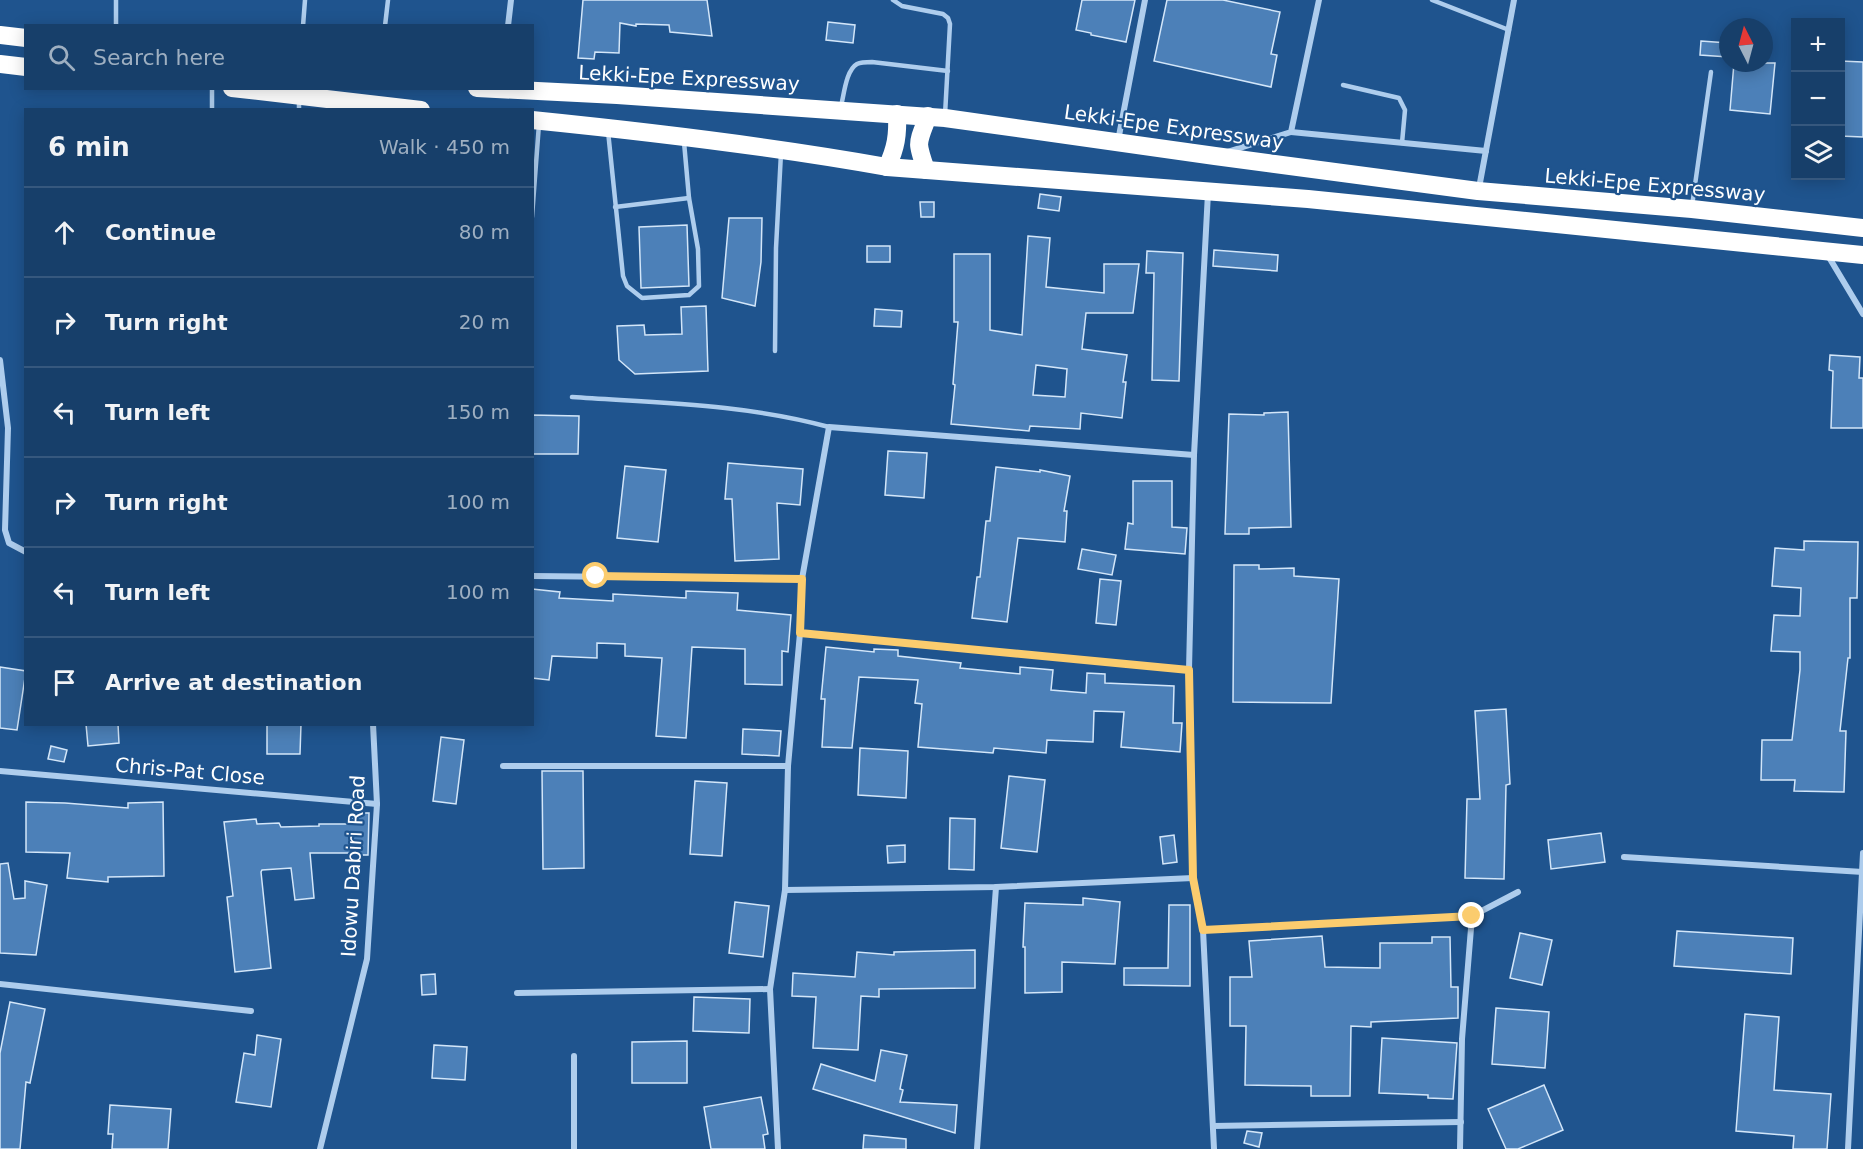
<!DOCTYPE html>
<html lang="en">
<head>
<meta charset="utf-8">
<style>
  body { margin:0; font-family:"DejaVu Sans",sans-serif; background:#244a72; color:#f1f3f6 }
  .controls { position:absolute; right:18px; top:18px; display:grid; overflow:hidden; border-radius:0px; box-shadow:0 3px 15px #0003 }
  .controls button { width:54px; height:54px; display:grid; place-items:center; padding:0; border:0; border-bottom:2px solid #36587e; background:#173f6a; color:#f1f3f6; font:30px sans-serif }
  .compass { position:absolute; left:1719px; top:18px; width:54px; height:54px; border-radius:50%; background:#173f6a; box-shadow:0 3px 15px #0003; rotate:354deg }
  .stop { position:absolute; width:18px; height:18px; margin:-14px; border:4px solid #fbcc6e; border-radius:50%; background:#fff }
  .stop.end { background:#fbcc6e; border-color:#fff; box-shadow:0 2px 6px #0008 }
  .list { margin:0; padding:0; list-style:none }
  h2 { display:flex; justify-content:space-between; align-items:center; height:78px; margin:0; padding:0 24px; font-size:26px }
  h2 small { font-size:20px; font-weight:400; color:#9eafc1 }
  .list li { display:grid; grid-template-columns:39px 1fr auto; gap:18px; align-items:center; box-sizing:border-box; height:90px; padding:0 24px; border-top:2px solid #36587e }
  .list b { display:block; font-size:22px; white-space:nowrap }
  .list em { font-size:20px; font-style:normal; color:#9eafc1 }
  .icon { flex:none; width:33px; height:33px; fill:none; stroke:currentColor; stroke-width:2; stroke-linecap:round; stroke-linejoin:round }
  .map { position:relative; flex:none; width:1863px; height:1149px; overflow:hidden }
  .search { position:absolute; background:#173f6a; box-shadow:0 3px 15px #0003; left:24px; top:24px; width:510px; height:66px; display:flex; align-items:center; gap:15px; box-sizing:border-box; padding:0 21px; border-radius:0px; color:#9eafc1; font-size:22px }
  .panel { position:absolute; background:#173f6a; box-shadow:0 3px 15px #0003; left:24px; top:108px; width:510px; height:618px; border-radius:0px }
  .map>svg:first-child { display:block }
  .building { fill:#4c80b8; stroke:#d3e6f9; stroke-width:1.5; fill-rule:evenodd }
  .lines { fill:none; stroke-linecap:round; stroke-linejoin:round }
  .lane { stroke:#aecded; stroke-width:4.5 }
  .street { stroke:#aecded; stroke-width:6 }
  .highway { stroke:#fff; stroke-width:18 }
  .route { stroke:#fbcc6e; stroke-width:8 }
  .labels { text-anchor:middle; dominant-baseline:central; stroke-width:4.5; stroke-linejoin:round; paint-order:stroke }
  .street-label { font-size:20px; fill:#fff; stroke:#1f548e }
</style>
</head>
<body>
<div class="map">
<svg width="1863" height="1149" viewBox="0 0 1863 1149">
  <rect width="100%" height="100%" fill="#1f548e"/>
  <g class="building">
    <path d="M 583,0 L 707,0 L 712,36 L 670,32 L 669,25 L 636,24 L 636,26 L 620,23 L 619,53 L 595,52 L 594,59 L 578,58 Z"/>
    <path d="M 1082,0 L 1135,0 L 1126,42 L 1091,35 L 1091,33 L 1076,30 Z"/>
    <path d="M 1167,0 L 1223,0 L 1280,12 L 1271,54 L 1277,55 L 1271,87 L 1154,61 Z"/>
    <path d="M 828,22 L 855,25 L 853,43 L 826,40 Z"/>
    <path d="M 1701,41 L 1728,43 L 1728,57 L 1700,55 Z"/>
    <path d="M 1840,61 L 1863,62 L 1863,137 L 1840,136 Z"/>
    <path d="M 1734,63 L 1775,63 L 1770,114 L 1730,110 Z"/>
    <path d="M 1040,194 L 1061,197 L 1059,211 L 1038,208 Z"/>
    <path d="M 920,202 L 934,202 L 934,217 L 921,217 Z"/>
    <path d="M 729,218 L 762,218 L 761,262 L 755,306 L 722,298 Z"/>
    <path d="M 687,225 L 689,286 L 641,288 L 639,227 Z"/>
    <path d="M 1028,236 L 1050,238 L 1046,287 L 1104,293 L 1104,264 L 1139,264 L 1133,313 L 1086,313 L 1082,349 L 1127,355 L 1123,382 L 1126,382 L 1122,418 L 1081,413 L 1080,429 L 1030,426 L 1029,431 L 951,424 L 955,385 L 953,384 L 958,322 L 954,322 L 954,254 L 990,254 L 990,330 L 1022,335 ZM 1036,365 L 1067,369 L 1065,397 L 1033,395 Z"/>
    <rect x="867" y="246" width="23" height="16"/>
    <path d="M 1214,250 L 1278,255 L 1277,271 L 1213,266 Z"/>
    <path d="M 1147,251 L 1183,253 L 1179,381 L 1152,380 L 1154,273 L 1146,273 Z"/>
    <path d="M 706,306 L 708,371 L 635,374 L 619,360 L 617,326 L 644,325 L 645,335 L 682,334 L 681,307 Z"/>
    <path d="M 875,309 L 902,311 L 901,327 L 874,326 Z"/>
    <path d="M 1830,355 L 1860,357 L 1859,378 L 1863,378 L 1863,428 L 1831,428 L 1833,371 L 1829,370 Z"/>
    <path d="M 1288,412 L 1291,527 L 1249,528 L 1249,534 L 1225,534 L 1229,414 L 1264,415 L 1264,413 Z"/>
    <path d="M 532,415 L 579,416 L 578,454 L 532,454 Z"/>
    <path d="M 888,451 L 927,453 L 924,498 L 885,495 Z"/>
    <path d="M 728,463 L 803,469 L 800,505 L 777,503 L 779,559 L 735,561 L 732,499 L 725,499 Z"/>
    <path d="M 625,466 L 666,470 L 658,542 L 617,538 Z"/>
    <path d="M 996,467 L 1040,472 L 1040,470 L 1070,476 L 1064,511 L 1067,511 L 1065,542 L 1018,538 L 1007,622 L 972,618 L 977,577 L 980,577 L 986,521 L 990,521 Z"/>
    <path d="M 1133,481 L 1172,481 L 1172,527 L 1187,528 L 1185,554 L 1125,549 L 1128,523 L 1133,524 Z"/>
    <path d="M 1804,541 L 1858,542 L 1857,598 L 1850,598 L 1850,658 L 1848,658 L 1840,731 L 1846,731 L 1844,792 L 1794,791 L 1795,780 L 1761,780 L 1762,740 L 1792,740 L 1800,670 L 1800,652 L 1771,651 L 1774,615 L 1800,616 L 1801,588 L 1772,586 L 1775,548 L 1804,550 Z"/>
    <path d="M 1082,549 L 1116,555 L 1112,575 L 1078,569 Z"/>
    <path d="M 1234,565 L 1259,565 L 1259,569 L 1294,568 L 1294,576 L 1339,579 L 1331,703 L 1233,702 Z"/>
    <path d="M 1100,579 L 1121,581 L 1116,625 L 1096,623 Z"/>
    <path d="M 532,589 L 560,592 L 559,598 L 613,601 L 613,594 L 686,598 L 686,591 L 738,593 L 737,610 L 791,615 L 788,652 L 782,651 L 782,685 L 745,684 L 745,649 L 692,647 L 686,738 L 656,736 L 662,658 L 625,656 L 625,644 L 597,643 L 597,658 L 552,656 L 549,680 L 532,678 Z"/>
    <path d="M 826,647 L 874,652 L 874,649 L 898,650 L 898,656 L 961,663 L 960,668 L 1020,674 L 1020,667 L 1053,670 L 1051,690 L 1086,693 L 1087,673 L 1105,674 L 1105,683 L 1174,686 L 1173,723 L 1182,723 L 1180,752 L 1121,747 L 1124,712 L 1094,711 L 1093,742 L 1047,740 L 1046,753 L 994,748 L 993,753 L 918,747 L 922,704 L 915,703 L 918,680 L 859,677 L 852,748 L 822,747 L 825,699 L 821,699 Z"/>
    <path d="M 0,667 L 26,671 L 17,730 L 0,728 Z"/>
    <path d="M 1506,709 L 1510,784 L 1506,785 L 1504,879 L 1465,878 L 1467,799 L 1480,799 L 1475,711 Z"/>
    <path d="M 86,724 L 118,724 L 119,743 L 88,746 Z"/>
    <path d="M 267,724 L 301,724 L 300,754 L 267,754 Z"/>
    <path d="M 743,729 L 781,731 L 779,756 L 742,754 Z"/>
    <path d="M 441,737 L 464,740 L 456,804 L 433,801 Z"/>
    <path d="M 51,746 L 67,750 L 64,762 L 48,759 Z"/>
    <path d="M 860,748 L 908,751 L 906,798 L 858,795 Z"/>
    <path d="M 542,771 L 583,771 L 584,868 L 543,869 Z"/>
    <path d="M 1009,776 L 1045,780 L 1037,852 L 1001,848 Z"/>
    <path d="M 695,781 L 727,783 L 722,856 L 690,854 Z"/>
    <path d="M 26,802 L 65,803 L 128,808 L 128,803 L 163,802 L 164,876 L 108,877 L 108,882 L 67,878 L 70,853 L 26,852 Z"/>
    <path d="M 352,813 L 369,813 L 368,855 L 352,855 L 352,853 L 310,853 L 314,898 L 295,900 L 291,868 L 262,870 L 261,872 L 271,968 L 235,972 L 227,897 L 233,896 L 224,822 L 256,819 L 257,824 L 279,823 L 281,827 L 319,826 L 319,824 L 352,824 Z"/>
    <path d="M 950,818 L 975,819 L 974,870 L 949,869 Z"/>
    <path d="M 1601,833 L 1605,862 L 1551,869 L 1548,840 Z"/>
    <path d="M 1174,835 L 1177,862 L 1163,864 L 1160,837 Z"/>
    <path d="M 905,845 L 905,862 L 888,863 L 887,846 Z"/>
    <path d="M 8,863 L 14,899 L 25,898 L 25,881 L 47,885 L 36,955 L 0,953 L 0,864 Z"/>
    <path d="M 1083,898 L 1120,902 L 1115,964 L 1062,962 L 1062,992 L 1025,993 L 1025,947 L 1023,947 L 1025,903 L 1083,905 Z"/>
    <path d="M 735,902 L 769,906 L 763,957 L 729,953 Z"/>
    <path d="M 1169,905 L 1190,905 L 1190,986 L 1124,985 L 1124,968 L 1168,968 Z"/>
    <path d="M 1677,931 L 1793,938 L 1791,974 L 1674,966 Z"/>
    <path d="M 1520,933 L 1552,940 L 1542,985 L 1510,978 Z"/>
    <path d="M 1322,936 L 1325,967 L 1380,968 L 1380,943 L 1432,943 L 1432,937 L 1450,937 L 1451,987 L 1458,987 L 1458,1018 L 1371,1022 L 1371,1027 L 1351,1026 L 1350,1096 L 1311,1096 L 1311,1086 L 1245,1085 L 1246,1026 L 1230,1026 L 1230,977 L 1252,977 L 1249,941 Z"/>
    <path d="M 975,950 L 975,988 L 879,989 L 879,997 L 861,996 L 858,1050 L 813,1048 L 816,997 L 792,996 L 793,973 L 855,977 L 857,952 L 894,955 L 894,952 Z"/>
    <path d="M 435,974 L 436,994 L 422,995 L 421,975 Z"/>
    <path d="M 694,997 L 750,999 L 749,1033 L 693,1031 Z"/>
    <path d="M 10,1002 L 45,1009 L 30,1083 L 26,1082 L 20,1149 L 0,1149 L 0,1053 Z"/>
    <path d="M 1496,1008 L 1549,1012 L 1545,1068 L 1492,1064 Z"/>
    <path d="M 1745,1014 L 1779,1017 L 1774,1090 L 1831,1094 L 1827,1149 L 1793,1149 L 1794,1136 L 1736,1131 Z"/>
    <path d="M 257,1035 L 281,1039 L 271,1107 L 236,1102 L 244,1053 L 255,1055 Z"/>
    <path d="M 1382,1038 L 1457,1043 L 1453,1099 L 1428,1098 L 1428,1095 L 1379,1093 Z"/>
    <path d="M 687,1041 L 687,1083 L 632,1083 L 632,1042 Z"/>
    <path d="M 434,1045 L 467,1047 L 465,1080 L 432,1078 Z"/>
    <path d="M 881,1050 L 907,1055 L 900,1089 L 903,1090 L 900,1102 L 957,1105 L 955,1133 L 813,1089 L 821,1064 L 875,1081 Z"/>
    <path d="M 1544,1085 L 1563,1130 L 1518,1149 L 1506,1149 L 1488,1109 Z"/>
    <path d="M 761,1097 L 768,1134 L 763,1135 L 765,1149 L 711,1149 L 704,1107 Z"/>
    <path d="M 110,1105 L 171,1109 L 168,1149 L 112,1149 L 113,1134 L 108,1134 Z"/>
    <path d="M 1247,1131 L 1262,1133 L 1259,1147 L 1244,1143 Z"/>
    <path d="M 864,1135 L 906,1139 L 906,1149 L 863,1149 Z"/>
  </g>
  <g class="lines">
    <g class="lane">
      <path d="M 893,0 L 902,6 L 943,14 L 948,18 L 950,24 L 945,115"/>
      <path d="M 1432,0 L 1509,30"/>
      <path d="M 116,26 L 116,0"/>
      <path d="M 303,26 L 305,0"/>
      <path d="M 385,26 L 388,0"/>
      <path d="M 1343,85 L 1399,98 L 1405,110 L 1402,143"/>
      <path d="M 212,88 L 212,110"/>
      <path d="M 841,106 C 844,95 846,70 857,64 C 861,62 867,62 872,62 L 948,71"/>
      <path d="M 299,110 L 299,100"/>
      <path d="M 608,131 L 623,276 L 627,286 L 642,298 L 689,295 L 699,286 L 698,249 L 689,198 L 684,142"/>
      <path d="M 1692,206 L 1711,72"/>
      <path d="M 615,207 L 689,198"/>
      <path d="M 532,217 L 539,124"/>
      <path d="M 775,351 L 776,248 L 781,153"/>
      <path d="M 572,397 C 658,403 745,404 829,427"/>
    </g>
    <g class="street">
      <path d="M 508,26 L 511,0"/>
      <path d="M 1291,132 L 1486,151"/>
      <path d="M 1118,141 L 1145,0"/>
      <path d="M 1227,152 L 1291,132 L 1319,0"/>
      <path d="M 1479,188 L 1514,0"/>
      <path d="M 1208,193 L 1194,455 L 1189,670 L 1193,878 L 1203,930 L 1214,1149"/>
      <path d="M 1827,254 L 1863,314"/>
      <path d="M 0,360 L 8,428 L 5,530 L 9,543 L 26,552"/>
      <path d="M 532,576 L 802,579"/>
      <path d="M 800,633 L 1189,670"/>
      <path d="M 503,766 L 788,766"/>
      <path d="M 0,771 L 377,804"/>
      <path d="M 1624,857 L 1863,872"/>
      <path d="M 785,890 L 996,887 L 1193,878"/>
      <path d="M 1203,930 L 1472,916 L 1518,892"/>
      <path d="M 0,984 L 251,1011"/>
      <path d="M 517,993 L 770,989"/>
      <path d="M 574,1056 L 574,1149"/>
      <path d="M 1213,1126 L 1461,1122"/>
      <path d="M 320,1149 L 367,959 L 377,804 L 373,724"/>
      <path d="M 778,1149 L 770,989 L 785,890 L 788,766 L 800,633 L 802,579 L 829,427 L 1194,455"/>
      <path d="M 977,1149 L 996,887"/>
      <path d="M 1460,1149 L 1462,1039 L 1472,916"/>
      <path d="M 1848,1149 L 1863,853"/>
    </g>
    <g class="highway">
      <path d="M 0,35 L 26,38"/>
      <path d="M 0,64 L 26,67"/>
      <path d="M 232,88 L 421,110"/>
      <path d="M 477,88 L 617,95 L 945,118 L 1215,156 L 1478,191 L 1692,209 L 1863,228"/>
      <path d="M 532,120 C 651,132 770,146 887,167 L 1308,199 L 1863,255"/>
      <path d="M 887,167 C 896,148 898,135 897,114"/>
      <path d="M 926,170 C 916,141 917,145 928,116"/>
    </g>
  </g>
  <g class="lines">
    <path class="route" d="M 596,576 L 802,579 L 800,633 L 1189,670 L 1193,878 L 1203,930 L 1472,916"/>
  </g>
  <g class="labels">
    <g class="street-label">
      <text transform="translate(689 78) rotate(3)">Lekki-Epe Expressway</text>
      <text transform="translate(1174 127) rotate(8)">Lekki-Epe Expressway</text>
      <text transform="translate(1655 185) rotate(5)">Lekki-Epe Expressway</text>
      <text transform="translate(190 771) rotate(5)">Chris-Pat Close</text>
      <text transform="translate(353 866) rotate(-87)">Idowu Dabiri Road</text>
    </g>
  </g>
</svg>
<div class="controls">
<button>+</button>
<button>−</button>
<button><svg class="icon" aria-label="layers" viewBox="0 0 24 24"><path d="M12 4l9 5-9 5-9-5zM3 14l9 5 9-5"/></svg></button>
</div>
<svg class="compass" viewBox="-18 -18 36 36"><path d="M0-13l5 13h-10z" fill="#e53935"/><path d="M0 13l5-13h-10z" fill="#9eafc1"/></svg>
<div class="stop" style="left:596px;top:576px"></div>
<div class="stop end" style="left:1472px;top:916px"></div>
<div class="search"><svg class="icon" aria-label="search" viewBox="0 0 24 24"><circle cx="10" cy="10" r="6"/><path d="M15 15l6 6"/></svg>Search here</div>
<section class="panel">
<h2>6 min<small>Walk · 450 m</small></h2>
<ul class="list">
<li><svg class="icon" aria-label="ahead" viewBox="0 0 24 24"><path d="M12 20V5M6 11l6-6 6 6"/></svg><div><b>Continue</b></div><em>80 m</em></li>
<li><svg class="icon" aria-label="right" viewBox="0 0 24 24"><path d="M7 20v-9h11M14 6l5 5-5 5"/></svg><div><b>Turn right</b></div><em>20 m</em></li>
<li><svg class="icon" aria-label="left" viewBox="0 0 24 24"><path d="M17 20v-9H6M10 6l-5 5 5 5"/></svg><div><b>Turn left</b></div><em>150 m</em></li>
<li><svg class="icon" aria-label="right" viewBox="0 0 24 24"><path d="M7 20v-9h11M14 6l5 5-5 5"/></svg><div><b>Turn right</b></div><em>100 m</em></li>
<li><svg class="icon" aria-label="left" viewBox="0 0 24 24"><path d="M17 20v-9H6M10 6l-5 5 5 5"/></svg><div><b>Turn left</b></div><em>100 m</em></li>
<li><svg class="icon" aria-label="arrive" viewBox="0 0 24 24"><path d="M6 21V4h12l-3 4 3 4H6"/></svg><div><b>Arrive at destination</b></div></li>
</ul>
</section>
</div>
</body>
</html>
